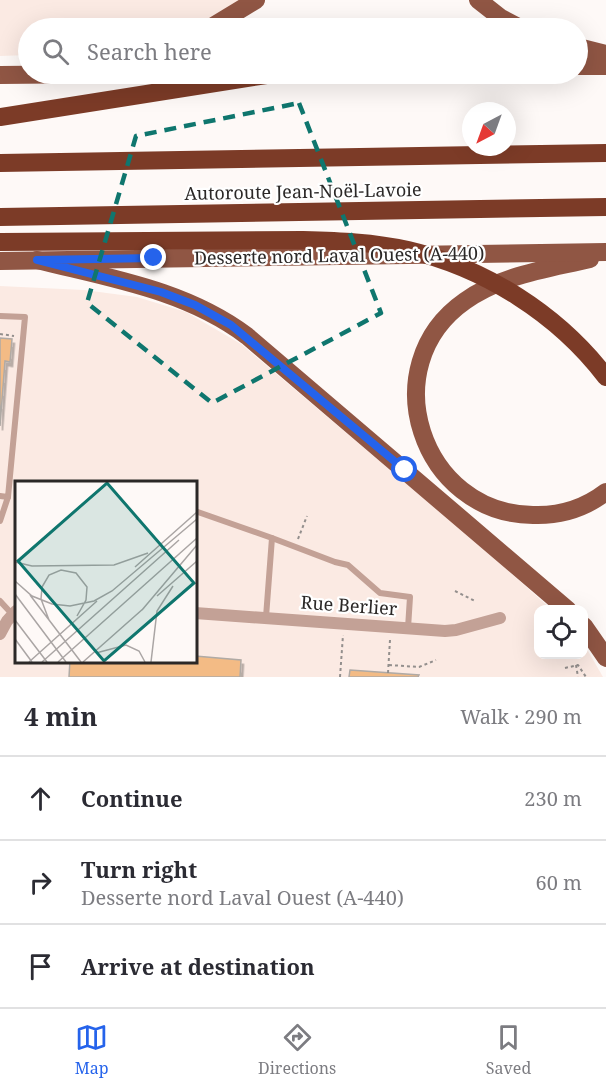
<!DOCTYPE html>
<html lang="en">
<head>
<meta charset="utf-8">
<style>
  body { margin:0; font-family:"Noto Serif",serif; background:#f7f7f7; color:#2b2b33 }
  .controls { position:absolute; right:18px; bottom:18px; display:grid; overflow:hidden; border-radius:12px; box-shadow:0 6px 24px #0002 }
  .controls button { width:54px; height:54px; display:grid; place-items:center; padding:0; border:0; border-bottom:2px solid #e1e1e2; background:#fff; color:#2b2b33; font:30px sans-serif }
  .compass { position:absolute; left:462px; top:102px; width:54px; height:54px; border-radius:50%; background:#fff; box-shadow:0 6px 24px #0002; rotate:221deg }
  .stop { position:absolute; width:18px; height:18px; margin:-14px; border:4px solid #2563eb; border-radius:50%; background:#fff }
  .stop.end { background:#2563eb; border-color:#fff; box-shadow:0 2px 6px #0008 }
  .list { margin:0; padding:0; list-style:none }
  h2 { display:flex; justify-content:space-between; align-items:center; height:78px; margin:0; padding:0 24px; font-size:26px }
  h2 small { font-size:20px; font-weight:400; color:#7c7c81 }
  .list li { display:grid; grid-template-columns:39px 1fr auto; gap:18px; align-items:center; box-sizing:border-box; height:84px; padding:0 24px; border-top:2px solid #e1e1e2 }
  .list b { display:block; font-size:22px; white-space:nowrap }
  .list p { margin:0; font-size:20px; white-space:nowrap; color:#7c7c81 }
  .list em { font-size:20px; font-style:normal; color:#7c7c81 }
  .icon { flex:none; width:33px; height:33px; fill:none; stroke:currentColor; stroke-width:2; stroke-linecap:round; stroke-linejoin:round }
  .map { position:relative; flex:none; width:606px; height:677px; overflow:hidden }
  .search { position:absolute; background:#fff; box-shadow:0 6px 24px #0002; left:18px; right:18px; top:18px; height:66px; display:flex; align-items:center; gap:15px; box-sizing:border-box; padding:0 21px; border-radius:33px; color:#7c7c81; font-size:22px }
  .sheet { height:330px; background:#fff }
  nav { display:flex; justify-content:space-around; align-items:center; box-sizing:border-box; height:84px; border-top:2px solid #e1e1e2; background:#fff; font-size:16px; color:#7c7c81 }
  nav a { display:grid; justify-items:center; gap:3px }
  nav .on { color:#2563eb }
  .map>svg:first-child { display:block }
  .built { fill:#fbeae3; fill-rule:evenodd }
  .building { fill:#f3bb85; stroke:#b0aaa5; stroke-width:1.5; filter:url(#shadow) }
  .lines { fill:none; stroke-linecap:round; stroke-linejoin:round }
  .path { stroke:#938f8d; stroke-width:2; stroke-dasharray:3 3; stroke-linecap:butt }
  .lane { stroke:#c3a196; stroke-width:6 }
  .street { stroke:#c3a196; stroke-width:12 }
  .primary { stroke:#905644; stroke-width:18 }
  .highway { stroke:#7c3b27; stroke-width:18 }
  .route { stroke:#2563eb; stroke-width:8 }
  .marked { fill:none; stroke:#0f766e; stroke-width:4.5; stroke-dasharray:12 8; stroke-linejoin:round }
  .labels { text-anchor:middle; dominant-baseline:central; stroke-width:4.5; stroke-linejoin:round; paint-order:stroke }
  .street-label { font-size:18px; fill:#2b2827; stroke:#fff }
  .inset-road { fill:none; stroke:#aaa5a4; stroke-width:1.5 }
  .view { fill:#0f766e; fill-opacity:0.15; stroke:#0f766e; stroke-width:3 }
  .inset-edge { fill:none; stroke:#2b2827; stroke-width:3 }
</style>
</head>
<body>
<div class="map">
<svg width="606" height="677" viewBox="0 0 606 677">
  <defs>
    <filter id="shadow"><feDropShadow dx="2.5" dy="4.5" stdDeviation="0" flood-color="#0004"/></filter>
  </defs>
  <rect width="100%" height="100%" fill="#fef9f7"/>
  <g class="built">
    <path d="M 0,0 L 244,0 L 196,28 L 28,28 L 28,55 L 0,56 Z"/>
    <path d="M 0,286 L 84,290 L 137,297 L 186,312 L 241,344 L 485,550 L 551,609 L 538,610 L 538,654 L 584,654 L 584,644 L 603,677 L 0,677 ZM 16,482 L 195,482 L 195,660 L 16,660 Z"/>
  </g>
  <g class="building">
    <path d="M 0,338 L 12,339 L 10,362 L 5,361 L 0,426 Z"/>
    <path d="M 195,656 L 241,660 L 240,677 L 69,677 L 70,660 L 195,660 Z"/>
    <path d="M 350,670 L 419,675 L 418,677 L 349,677 Z"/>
  </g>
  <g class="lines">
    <g class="path">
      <path d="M 0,334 L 14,336"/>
      <path d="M 298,539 L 307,516"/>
      <path d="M 455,591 L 475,601"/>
      <path d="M 389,665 L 419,667 L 436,660"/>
      <path d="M 576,665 L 578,677"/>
      <path d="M 565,668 L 578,665 L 586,677"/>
      <path d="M 388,673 L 390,640"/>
      <path d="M 340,677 L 343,635"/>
    </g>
    <g class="lane">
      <path d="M 0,316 L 25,317 L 8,497 L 0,496"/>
      <path d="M 195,511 L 272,538 L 266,617"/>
      <path d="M 0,521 L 8,497"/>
      <path d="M 272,538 L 335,562 L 348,565 L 380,593 L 410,597 L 408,628"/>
      <path d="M 0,601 L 12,614"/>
    </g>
    <g class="street">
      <path d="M 195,613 L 445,631 L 456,630 L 500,618"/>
      <path d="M 0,634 L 7,621 L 16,611"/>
    </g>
    <g class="primary">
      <path d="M 478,0 L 501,18 L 520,28"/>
      <path d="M 210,28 L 256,0"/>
      <path d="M 578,47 L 606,54"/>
      <path d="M 578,66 L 606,66"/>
      <path d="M 0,75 L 104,74"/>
      <path d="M 590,259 C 548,269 501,275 465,301 C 372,366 421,514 533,515 C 559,516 585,508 606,492"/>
      <path d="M 37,260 C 109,278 186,290 247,336 L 568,610"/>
      <path d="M 0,261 L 606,252"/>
      <path d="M 584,626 L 606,658"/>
    </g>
    <g class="highway">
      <path d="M 0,117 L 273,74"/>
      <path d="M 0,163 L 606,153"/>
      <path d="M 0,217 L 606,207"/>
      <path d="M 0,242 L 303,240 C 338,241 373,242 408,250 C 485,268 558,314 606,377"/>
    </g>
  </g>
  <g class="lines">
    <path class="route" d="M 154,258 L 37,260 L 161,292 L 195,305 L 231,325 L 405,470"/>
  </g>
  <path class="marked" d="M 299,103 L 381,313 L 212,403 L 87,303 L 136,136 Z"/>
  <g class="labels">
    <g class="street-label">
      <text transform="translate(303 191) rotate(-1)">Autoroute Jean-Noël-Lavoie</text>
      <text transform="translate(339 255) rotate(-1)">Desserte nord Laval Ouest (A-440)</text>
      <text transform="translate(349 605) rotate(4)">Rue Berlier</text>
    </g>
  </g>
  <g transform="translate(15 481)">
    <rect width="182" height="182" fill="#fef9f7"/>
    <path class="inset-road" d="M 0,81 L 17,85 L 99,84 L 133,72M 120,86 L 182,31M 0,100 L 17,115 L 37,123 L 55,125 L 79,120 L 97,110 L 182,38M 0,113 L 51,181M 15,114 L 66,181M 142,115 L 182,80M 127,129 L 182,64M 0,139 L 32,181M 34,139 L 26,118 L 27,106 L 34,94 L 46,89 L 61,92 L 72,106 L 71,119 L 62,135M 0,158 L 17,181M 81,172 L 111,164 L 124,170 L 130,181M 14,181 L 82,120M 27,181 L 164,59M 43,181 L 182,57M 68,181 L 129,127M 136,181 L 142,130 L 158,105"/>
    <path class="view" d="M 92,2 L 179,102 L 89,180 L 3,80 Z"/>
    <rect width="182" height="182" class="inset-edge"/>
  </g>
</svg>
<div class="controls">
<button><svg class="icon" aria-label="locate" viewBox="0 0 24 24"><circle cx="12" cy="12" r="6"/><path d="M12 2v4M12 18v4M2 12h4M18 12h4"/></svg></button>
</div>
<svg class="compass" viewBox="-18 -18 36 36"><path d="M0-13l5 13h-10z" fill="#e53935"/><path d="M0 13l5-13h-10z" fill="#7c7c81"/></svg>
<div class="stop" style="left:405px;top:470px"></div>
<div class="stop end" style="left:154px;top:258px"></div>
<div class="search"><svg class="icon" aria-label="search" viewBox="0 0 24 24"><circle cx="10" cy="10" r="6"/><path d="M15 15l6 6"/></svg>Search here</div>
</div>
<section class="sheet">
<h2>4 min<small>Walk · 290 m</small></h2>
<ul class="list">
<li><svg class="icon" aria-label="ahead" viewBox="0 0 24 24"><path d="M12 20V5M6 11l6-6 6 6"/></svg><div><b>Continue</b></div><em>230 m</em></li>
<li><svg class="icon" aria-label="right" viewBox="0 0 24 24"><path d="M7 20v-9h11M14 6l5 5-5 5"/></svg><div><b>Turn right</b><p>Desserte nord Laval Ouest (A-440)</p></div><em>60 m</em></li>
<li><svg class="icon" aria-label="arrive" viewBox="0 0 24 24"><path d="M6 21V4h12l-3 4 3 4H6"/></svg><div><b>Arrive at destination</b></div></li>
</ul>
</section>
<nav>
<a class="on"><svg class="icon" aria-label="map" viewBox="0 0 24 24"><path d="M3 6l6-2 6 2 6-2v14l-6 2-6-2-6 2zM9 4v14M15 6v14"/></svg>Map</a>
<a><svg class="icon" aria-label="directions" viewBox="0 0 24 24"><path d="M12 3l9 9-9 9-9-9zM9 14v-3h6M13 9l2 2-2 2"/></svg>Directions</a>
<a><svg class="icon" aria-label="saved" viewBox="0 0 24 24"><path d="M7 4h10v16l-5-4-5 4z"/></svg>Saved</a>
</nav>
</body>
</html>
